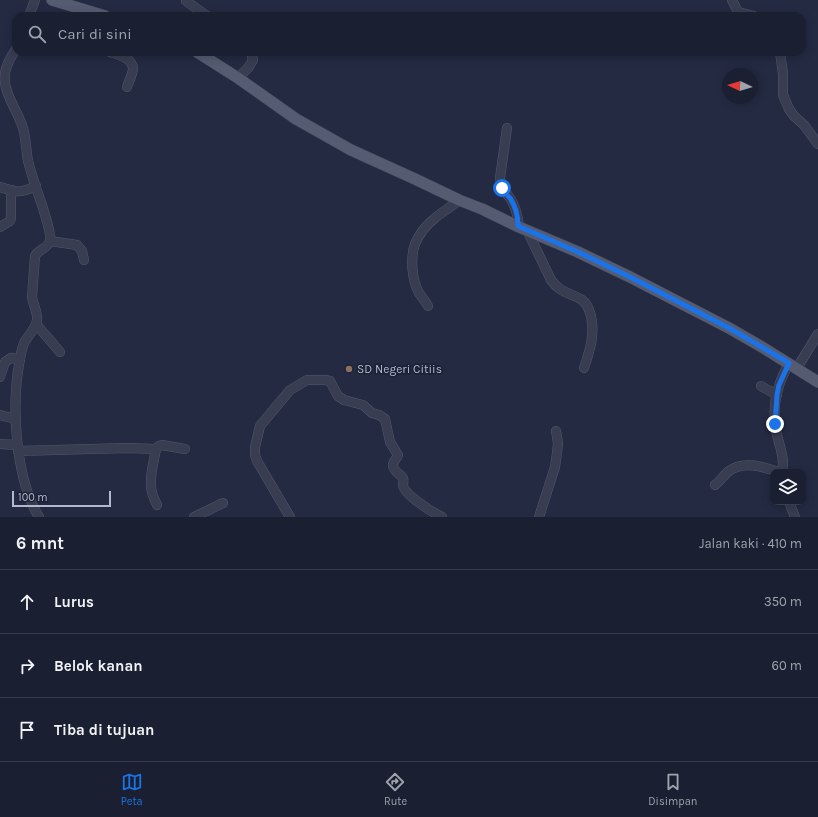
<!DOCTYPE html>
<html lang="id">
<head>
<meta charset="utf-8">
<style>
  body { margin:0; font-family:Karla,sans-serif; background:#23283a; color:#f1f3f6 }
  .controls { position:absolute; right:12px; bottom:12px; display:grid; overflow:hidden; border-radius:8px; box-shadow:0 2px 10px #0003 }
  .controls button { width:36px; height:36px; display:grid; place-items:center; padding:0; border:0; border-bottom:1px solid #383e4d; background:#1a2032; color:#f1f3f6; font:20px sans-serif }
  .compass { position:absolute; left:722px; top:68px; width:36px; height:36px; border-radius:50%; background:#1a2032; box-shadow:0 2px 10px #0003; rotate:274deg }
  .scale { position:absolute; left:12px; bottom:10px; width:99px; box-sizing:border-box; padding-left:4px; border:2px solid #b4b8cc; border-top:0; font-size:11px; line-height:14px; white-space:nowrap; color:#b4b8cc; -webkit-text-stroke:3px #1c2237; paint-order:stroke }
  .stop { position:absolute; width:12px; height:12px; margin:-9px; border:3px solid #1a73e8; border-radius:50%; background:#fff }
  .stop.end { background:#1a73e8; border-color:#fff; box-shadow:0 1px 4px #0008 }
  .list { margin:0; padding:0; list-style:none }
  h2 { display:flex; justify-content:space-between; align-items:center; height:52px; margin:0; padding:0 16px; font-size:17px }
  h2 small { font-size:13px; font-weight:400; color:#9fa3ac }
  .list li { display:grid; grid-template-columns:26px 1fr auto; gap:12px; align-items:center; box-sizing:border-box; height:64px; padding:0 16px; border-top:1px solid #383e4d }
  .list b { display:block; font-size:15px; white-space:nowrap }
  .list em { font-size:13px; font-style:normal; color:#9fa3ac }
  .icon { flex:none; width:22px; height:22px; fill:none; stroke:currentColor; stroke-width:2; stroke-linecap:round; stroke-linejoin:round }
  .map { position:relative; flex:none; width:818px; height:517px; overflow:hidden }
  .search { position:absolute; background:#1a2032; box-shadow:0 2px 10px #0003; left:12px; right:12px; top:12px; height:44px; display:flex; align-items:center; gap:10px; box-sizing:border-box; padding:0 14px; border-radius:12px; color:#9fa3ac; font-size:15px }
  .sheet { height:244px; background:#1a2032 }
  nav { display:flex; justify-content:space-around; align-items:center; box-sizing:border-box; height:56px; border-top:1px solid #383e4d; background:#1a2032; font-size:11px; color:#9fa3ac }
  nav a { display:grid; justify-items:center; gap:2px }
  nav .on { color:#1a73e8 }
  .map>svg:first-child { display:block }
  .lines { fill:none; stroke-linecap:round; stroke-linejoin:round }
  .minor-casing { stroke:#52586c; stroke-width:10 }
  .major-casing { stroke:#41465b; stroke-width:12 }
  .minor { stroke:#383d52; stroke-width:9 }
  .major { stroke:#555c72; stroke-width:11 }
  .route { stroke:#1a73e8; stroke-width:5 }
  .education-dot { fill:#8d6e63; stroke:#1c2237; stroke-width:1.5 }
  .labels { text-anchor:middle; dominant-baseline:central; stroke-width:3.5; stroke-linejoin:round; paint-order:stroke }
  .poi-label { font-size:12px; fill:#b4b8cc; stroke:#1c2237; text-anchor:start }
</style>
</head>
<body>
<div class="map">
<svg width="818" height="517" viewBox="0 0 818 517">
  <rect width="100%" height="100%" fill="#232a42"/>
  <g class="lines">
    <defs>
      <g id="minor">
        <path d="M 732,0 L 738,12 L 754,16"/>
        <path d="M 186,1 L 207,16"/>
        <path d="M 29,16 L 35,0"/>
        <path d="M 16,49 C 9,60 3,70 5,83 C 6,96 19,114 23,128 C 26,139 26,150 28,161 C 32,176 37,191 42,205 C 44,212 52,235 50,241 C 48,248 38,250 35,256 L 32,297 C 33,305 38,312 37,320 C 36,328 29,335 25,341 C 22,347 21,353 20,359 C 11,404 15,478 39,517"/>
        <path d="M 110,52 C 118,55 132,58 133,68 C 133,74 129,81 127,87"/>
        <path d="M 780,52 L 783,74 L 783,95 L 789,109 L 794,116 L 804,125 L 818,144"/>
        <path d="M 238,78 L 248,68 L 253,60 L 251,52"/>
        <path d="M 507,128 L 500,178 C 501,188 504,190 510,198 C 516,207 518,216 519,227"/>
        <path d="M 0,187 C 17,192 19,194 36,186"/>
        <path d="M 0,227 L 10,221 L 11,218 L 11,190"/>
        <path d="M 527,230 L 551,280 C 561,294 570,292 582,300 C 588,304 589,310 591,316 C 595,335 590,350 584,368"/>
        <path d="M 50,241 L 77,245 L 82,251 L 84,260"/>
        <path d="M 428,306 C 425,301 422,297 419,293 C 412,280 410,258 415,244 C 419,235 426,225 434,219 C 442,212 451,207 459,200"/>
        <path d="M 36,324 L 60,352"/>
        <path d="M 797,368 L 818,334"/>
        <path d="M 0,377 L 5,362 L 11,358 L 20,359"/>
        <path d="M 761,386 L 777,395"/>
        <path d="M 0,415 L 16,419"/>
        <path d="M 0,444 L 17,445"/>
        <path d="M 156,449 C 154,461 150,474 151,485 C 151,492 154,499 157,505"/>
        <path d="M 18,451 L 127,448 L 156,449 L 159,446 L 162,445 L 185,449"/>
        <path d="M 782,472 C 786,455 776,440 775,423 C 774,411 775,397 779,386 C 781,378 786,370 789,363"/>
        <path d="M 715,485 C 720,481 724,475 729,471 C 743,460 764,467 779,472"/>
        <path d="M 789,502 L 795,517"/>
        <path d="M 194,517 L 223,503"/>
        <path d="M 290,517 L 257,461 L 255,455 L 255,447 L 260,426 L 290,390 L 307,380 L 325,380 L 330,381 L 338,396 L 344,400 L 363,405 L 372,413 L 379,415 L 385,419 L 390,442 L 398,455 C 397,458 394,461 393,464 C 392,470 400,474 403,478 C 404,481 403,483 403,485 C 404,495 434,513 442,517"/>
        <path d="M 539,517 L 555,467 L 557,453 L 558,443 L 556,431"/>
      </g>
      <g id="major">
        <path d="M 52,0 L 105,16"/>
        <path d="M 197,52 L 238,78 L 296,119 L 351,150 L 415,179 L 459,200 L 482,209 L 519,227 L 578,252 L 630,277 L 729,328 L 762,347 L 818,382"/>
      </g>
    </defs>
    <use href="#minor" class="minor-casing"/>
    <use href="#major" class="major-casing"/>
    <use href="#minor" class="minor"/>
    <use href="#major" class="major"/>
  </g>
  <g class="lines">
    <path class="route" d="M 502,188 C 504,192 507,195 510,198 C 516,207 518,216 518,226 L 578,252 L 630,277 L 729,328 L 789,363 L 779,385 L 777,395 L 775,424"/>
  </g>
  <circle class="education-dot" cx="349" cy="369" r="4"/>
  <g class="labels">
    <g class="poi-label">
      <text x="357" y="369">SD Negeri Citiis</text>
    </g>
  </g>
</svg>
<div class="controls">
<button><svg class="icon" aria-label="layers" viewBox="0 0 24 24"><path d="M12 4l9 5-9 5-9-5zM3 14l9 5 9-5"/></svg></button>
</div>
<svg class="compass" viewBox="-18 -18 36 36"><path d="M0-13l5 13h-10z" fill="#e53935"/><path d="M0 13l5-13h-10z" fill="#9fa3ac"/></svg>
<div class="scale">100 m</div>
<div class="stop" style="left:502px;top:188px"></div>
<div class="stop end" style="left:775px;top:424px"></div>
<div class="search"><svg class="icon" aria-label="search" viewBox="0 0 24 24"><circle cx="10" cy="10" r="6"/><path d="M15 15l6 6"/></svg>Cari di sini</div>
</div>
<section class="sheet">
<h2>6 mnt<small>Jalan kaki · 410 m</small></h2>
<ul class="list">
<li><svg class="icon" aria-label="ahead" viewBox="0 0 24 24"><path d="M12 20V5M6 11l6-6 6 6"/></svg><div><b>Lurus</b></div><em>350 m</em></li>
<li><svg class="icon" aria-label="right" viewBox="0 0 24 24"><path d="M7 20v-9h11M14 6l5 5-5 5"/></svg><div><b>Belok kanan</b></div><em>60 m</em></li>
<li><svg class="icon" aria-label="arrive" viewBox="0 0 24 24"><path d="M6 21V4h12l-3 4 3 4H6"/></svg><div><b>Tiba di tujuan</b></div></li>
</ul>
</section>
<nav>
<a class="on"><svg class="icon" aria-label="map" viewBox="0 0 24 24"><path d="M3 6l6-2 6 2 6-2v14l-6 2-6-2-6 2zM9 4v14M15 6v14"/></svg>Peta</a>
<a><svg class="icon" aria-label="directions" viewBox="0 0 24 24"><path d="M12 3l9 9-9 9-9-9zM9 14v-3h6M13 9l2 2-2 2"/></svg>Rute</a>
<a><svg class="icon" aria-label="saved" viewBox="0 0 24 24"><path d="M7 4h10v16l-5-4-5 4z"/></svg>Disimpan</a>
</nav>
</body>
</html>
